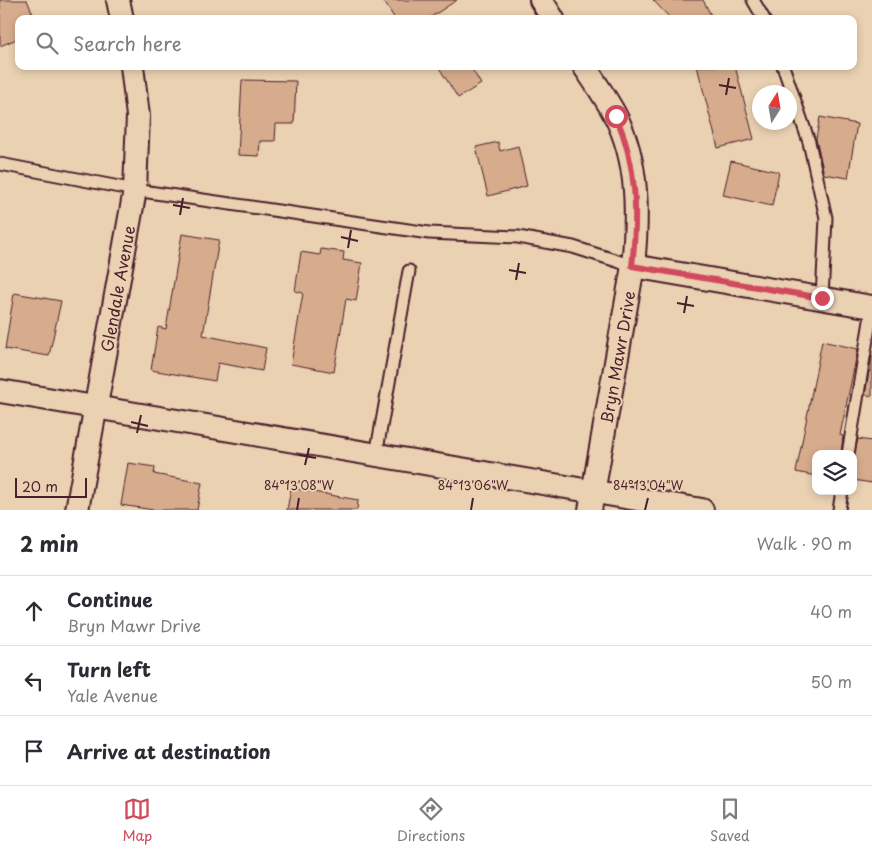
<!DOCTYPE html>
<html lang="en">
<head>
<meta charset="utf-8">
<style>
  body { margin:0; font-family:"Playpen Sans",sans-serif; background:#f2f2f3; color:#2b2b33 }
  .controls { position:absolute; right:15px; bottom:15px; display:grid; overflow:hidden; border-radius:10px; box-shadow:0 2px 8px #0003 }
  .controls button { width:45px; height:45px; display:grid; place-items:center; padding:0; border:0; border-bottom:1px solid #e1e1e2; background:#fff; color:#2b2b33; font:25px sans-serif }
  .compass { position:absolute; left:752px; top:85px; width:45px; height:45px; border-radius:50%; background:#fff; box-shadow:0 2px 8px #0003; rotate:11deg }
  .scale { position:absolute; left:15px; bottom:12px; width:72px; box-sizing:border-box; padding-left:5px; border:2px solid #4a1f2b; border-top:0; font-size:14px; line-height:18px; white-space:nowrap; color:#4a1f2b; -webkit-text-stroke:4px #ead1b2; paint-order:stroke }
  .stop { position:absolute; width:15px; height:15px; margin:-11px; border:4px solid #d1495b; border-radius:50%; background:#fff }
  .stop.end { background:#d1495b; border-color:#fff; box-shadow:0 1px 5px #0008 }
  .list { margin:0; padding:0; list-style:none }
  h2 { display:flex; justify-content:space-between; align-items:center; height:65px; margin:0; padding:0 20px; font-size:21px }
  h2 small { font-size:16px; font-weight:400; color:#7c7c81 }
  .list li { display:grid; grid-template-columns:32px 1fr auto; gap:15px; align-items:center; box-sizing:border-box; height:70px; padding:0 20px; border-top:1px solid #e1e1e2 }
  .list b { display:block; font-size:19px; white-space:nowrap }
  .list p { margin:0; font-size:16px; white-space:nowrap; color:#7c7c81 }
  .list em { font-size:16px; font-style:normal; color:#7c7c81 }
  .icon { flex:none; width:28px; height:28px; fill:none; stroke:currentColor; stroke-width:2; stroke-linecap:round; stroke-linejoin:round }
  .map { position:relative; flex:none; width:872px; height:510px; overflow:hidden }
  .search { position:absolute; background:#fff; box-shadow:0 2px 8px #0003; left:15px; right:15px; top:15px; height:55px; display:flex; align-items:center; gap:12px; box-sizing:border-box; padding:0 18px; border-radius:10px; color:#7c7c81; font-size:19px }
  .sheet { height:275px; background:#fff }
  nav { display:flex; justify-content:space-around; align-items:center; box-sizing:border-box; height:70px; border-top:1px solid #e1e1e2; background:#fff; font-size:14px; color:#7c7c81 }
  nav a { display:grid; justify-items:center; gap:2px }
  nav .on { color:#d1495b }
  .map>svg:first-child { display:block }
  .building { fill:#d6ac8d; stroke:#4a1f2b }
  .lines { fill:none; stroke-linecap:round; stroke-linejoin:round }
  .lane-casing { stroke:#4a1f2b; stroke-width:15 }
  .street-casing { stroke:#4a1f2b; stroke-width:26 }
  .lane { stroke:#ead1b2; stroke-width:11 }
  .street { stroke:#ead1b2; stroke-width:22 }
  .route { stroke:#d1495b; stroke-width:6 }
  .ticks { fill:none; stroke:#4a1f2b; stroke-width:2 }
  .labels { text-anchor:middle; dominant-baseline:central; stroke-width:4; stroke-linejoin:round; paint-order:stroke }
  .street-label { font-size:16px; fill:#4a1f2b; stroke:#ead1b2 }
  .ticks-label { font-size:12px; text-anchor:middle; fill:#4a1f2b; stroke:#ead1b2; stroke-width:4; stroke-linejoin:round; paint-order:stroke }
</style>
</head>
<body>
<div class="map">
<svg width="872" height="510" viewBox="0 0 872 510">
  <rect width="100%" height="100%" fill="#ead1b2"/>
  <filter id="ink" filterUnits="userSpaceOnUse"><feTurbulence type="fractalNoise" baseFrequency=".02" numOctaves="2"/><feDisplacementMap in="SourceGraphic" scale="10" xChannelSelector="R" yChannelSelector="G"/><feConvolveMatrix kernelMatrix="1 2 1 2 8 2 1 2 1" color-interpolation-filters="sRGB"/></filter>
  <g filter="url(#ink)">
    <g class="building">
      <path d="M 0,0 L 27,0 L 35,19 L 19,19 L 19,38 L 0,46 Z"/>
      <path d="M 383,0 L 457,0 L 428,19 L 395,19 Z"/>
      <path d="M 653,0 L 703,0 L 713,19 L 671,19 Z"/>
      <path d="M 438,66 L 470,66 L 481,84 L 458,98 Z"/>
      <path d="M 697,66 L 735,66 L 754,139 L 718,148 Z"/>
      <path d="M 242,80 L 296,81 L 294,124 L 276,124 L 275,141 L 260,141 L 259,156 L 238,155 Z"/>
      <path d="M 820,117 L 857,124 L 848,178 L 824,174 L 816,139 Z"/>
      <path d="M 498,142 L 500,151 L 518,146 L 527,186 L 488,196 L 476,147 Z"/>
      <path d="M 731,161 L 779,172 L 772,206 L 723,195 Z"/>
      <path d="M 182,234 L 219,240 L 203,335 L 266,348 L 262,371 L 218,363 L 215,381 L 151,370 L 158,327 L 166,329 Z"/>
      <path d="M 321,249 L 344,252 L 343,260 L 362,263 L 356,301 L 346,299 L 334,372 L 291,364 L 303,293 L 295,291 L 301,252 L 320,255 Z"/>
      <path d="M 14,293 L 61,301 L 49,356 L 5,349 Z"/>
      <path d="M 822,341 L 858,349 L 840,435 L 843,436 L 841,454 L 816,454 L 816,476 L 796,472 Z"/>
      <path d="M 872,355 L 872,396 L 865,395 Z"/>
      <path d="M 858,439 L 872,441 L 872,483 L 853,480 L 853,459 Z"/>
      <path d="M 128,463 L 155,467 L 154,474 L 202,483 L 197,510 L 154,510 L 121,505 Z"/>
      <path d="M 291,488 L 358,500 L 357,510 L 287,510 Z"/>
    </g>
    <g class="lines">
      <defs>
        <g id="lane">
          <path d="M 753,0 L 764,19"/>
          <path d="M 783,66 L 809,142 L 826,218 L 822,298"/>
          <path d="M 0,164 L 135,190 L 429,233 L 518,237 L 573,247 L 633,266"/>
          <path d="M 848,454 L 872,309"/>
          <path d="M 376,455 L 409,271"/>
          <path d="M 839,510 L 842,491"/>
        </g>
        <g id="street">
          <path d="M 118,0 L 122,19"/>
          <path d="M 541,0 L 553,19"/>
          <path d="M 584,66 C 595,82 606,98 615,115 C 639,162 638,215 633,266 L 590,510"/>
          <path d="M 633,266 L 872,307"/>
          <path d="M 0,391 L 702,510"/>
          <path id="s1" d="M 77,510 L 135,190 L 138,116 L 132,66"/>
        </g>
      </defs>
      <use href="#lane" class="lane-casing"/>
      <use href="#street" class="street-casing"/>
      <use href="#lane" class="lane"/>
      <use href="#street" class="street"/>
    </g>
  </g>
  <g class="lines" filter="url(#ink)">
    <path class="route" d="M 616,116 C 637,165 638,213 632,266 L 822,298"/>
  </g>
  <path class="ticks" d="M 719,85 L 736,88M 726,95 L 729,78M 173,205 L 190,208M 180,215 L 183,198M 341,237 L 358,241M 348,248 L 351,230M 509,270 L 526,273M 516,280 L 519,263M 677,303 L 694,306M 684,313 L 687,296M 131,422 L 148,426M 137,433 L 141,415M 299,455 L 316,458M 305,465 L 309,448M 297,510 L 299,498M 471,510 L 473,498M 645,510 L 648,498"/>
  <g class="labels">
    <g class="street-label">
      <text stroke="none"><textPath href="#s1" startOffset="225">Glendale Avenue</textPath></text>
      <text transform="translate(617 357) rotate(-80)">Bryn Mawr Drive</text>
    </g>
  </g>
  <g class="ticks-label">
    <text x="299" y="490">84°13'08"W</text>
    <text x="473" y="490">84°13'06"W</text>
    <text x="648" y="490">84°13'04"W</text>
  </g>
</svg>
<div class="controls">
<button><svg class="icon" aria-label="layers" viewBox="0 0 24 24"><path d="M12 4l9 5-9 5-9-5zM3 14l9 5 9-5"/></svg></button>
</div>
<svg class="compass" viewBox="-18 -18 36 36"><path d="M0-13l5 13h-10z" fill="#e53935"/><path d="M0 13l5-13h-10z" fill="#7c7c81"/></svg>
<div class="scale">20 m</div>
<div class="stop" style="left:616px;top:116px"></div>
<div class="stop end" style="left:822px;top:298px"></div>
<div class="search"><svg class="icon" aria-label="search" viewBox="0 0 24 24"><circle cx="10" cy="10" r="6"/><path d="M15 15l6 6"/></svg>Search here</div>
</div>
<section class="sheet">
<h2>2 min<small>Walk · 90 m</small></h2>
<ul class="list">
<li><svg class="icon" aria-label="ahead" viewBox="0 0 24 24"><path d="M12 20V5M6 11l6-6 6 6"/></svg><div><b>Continue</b><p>Bryn Mawr Drive</p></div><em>40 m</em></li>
<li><svg class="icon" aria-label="left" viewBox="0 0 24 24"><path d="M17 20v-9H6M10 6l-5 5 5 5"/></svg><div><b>Turn left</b><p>Yale Avenue</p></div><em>50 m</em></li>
<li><svg class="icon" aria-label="arrive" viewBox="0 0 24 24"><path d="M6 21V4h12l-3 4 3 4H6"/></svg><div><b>Arrive at destination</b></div></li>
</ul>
</section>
<nav>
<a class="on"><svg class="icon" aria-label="map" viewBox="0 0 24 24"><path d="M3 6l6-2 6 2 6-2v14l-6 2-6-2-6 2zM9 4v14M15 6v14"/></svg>Map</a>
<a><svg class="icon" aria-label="directions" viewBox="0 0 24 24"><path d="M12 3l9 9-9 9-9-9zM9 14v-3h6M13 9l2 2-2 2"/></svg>Directions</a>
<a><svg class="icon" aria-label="saved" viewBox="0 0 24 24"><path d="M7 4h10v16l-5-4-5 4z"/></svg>Saved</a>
</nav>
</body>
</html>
